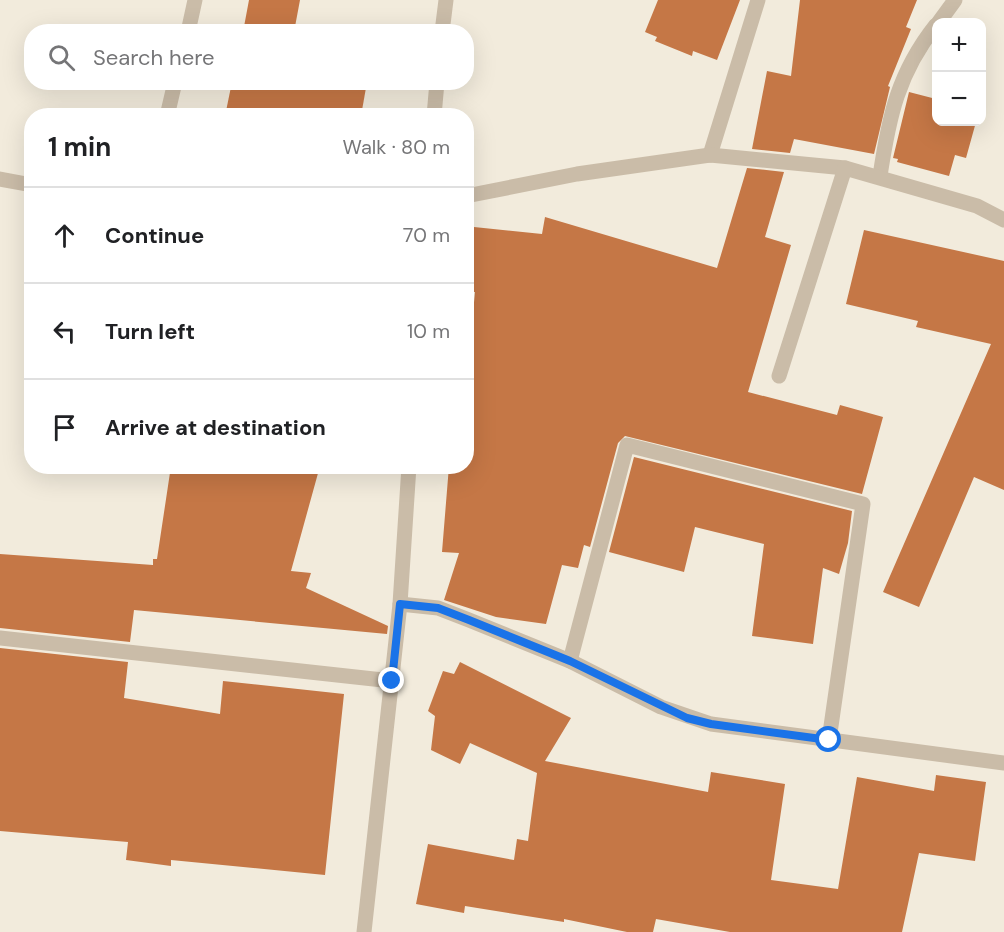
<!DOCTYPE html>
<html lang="en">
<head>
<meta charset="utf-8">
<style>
  body { margin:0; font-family:"DM Sans",sans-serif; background:#f6f6f6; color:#202124 }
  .controls { position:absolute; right:18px; top:18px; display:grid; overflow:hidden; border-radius:12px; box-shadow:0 6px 24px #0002 }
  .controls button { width:54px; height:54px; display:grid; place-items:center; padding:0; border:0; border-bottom:2px solid #e0e0e0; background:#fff; color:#202124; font:30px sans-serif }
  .stop { position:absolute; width:18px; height:18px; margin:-14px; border:4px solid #1a73e8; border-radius:50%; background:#fff }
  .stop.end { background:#1a73e8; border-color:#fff; box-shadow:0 2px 6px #0008 }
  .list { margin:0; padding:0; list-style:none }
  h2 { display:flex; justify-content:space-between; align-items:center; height:78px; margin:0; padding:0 24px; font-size:26px }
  h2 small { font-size:20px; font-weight:400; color:#757577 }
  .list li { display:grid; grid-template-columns:39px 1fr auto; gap:18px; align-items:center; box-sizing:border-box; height:96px; padding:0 24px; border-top:2px solid #e0e0e0 }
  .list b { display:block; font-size:22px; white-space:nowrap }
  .list em { font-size:20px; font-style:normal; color:#757577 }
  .icon { flex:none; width:33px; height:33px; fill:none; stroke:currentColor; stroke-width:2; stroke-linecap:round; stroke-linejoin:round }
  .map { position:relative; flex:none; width:1004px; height:932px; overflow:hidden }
  .search { position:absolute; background:#fff; box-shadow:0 6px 24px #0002; left:24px; top:24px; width:450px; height:66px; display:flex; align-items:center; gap:15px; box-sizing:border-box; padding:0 21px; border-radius:24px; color:#757577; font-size:22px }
  .panel { position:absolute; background:#fff; box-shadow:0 6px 24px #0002; left:24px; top:108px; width:450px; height:366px; border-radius:24px }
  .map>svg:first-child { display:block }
  .building { fill:#c57746 }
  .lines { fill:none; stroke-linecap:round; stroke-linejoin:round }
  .minor { stroke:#cabca8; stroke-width:15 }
  .route { stroke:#1a73e8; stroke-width:8 }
</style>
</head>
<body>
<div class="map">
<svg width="1004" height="932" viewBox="0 0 1004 932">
  <rect width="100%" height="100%" fill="#f2ebdc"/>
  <g class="building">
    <path d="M 249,0 L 300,0 L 294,32 L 243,32 Z"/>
    <path d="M 658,0 L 740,0 L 717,60 L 693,51 L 692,56 L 655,41 L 657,37 L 645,32 Z"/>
    <path d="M 800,0 L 917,0 L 906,27 L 911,29 L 888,86 L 890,87 L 874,154 L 794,139 L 790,153 L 752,149 L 767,71 L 791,76 Z"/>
    <path d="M 232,82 L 367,82 L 361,116 L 225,116 Z"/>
    <path d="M 909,92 L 936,99 L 936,122 L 976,122 L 966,158 L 955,155 L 949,176 L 897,162 L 898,159 L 893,158 Z"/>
    <path d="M 747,168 L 784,172 L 765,237 L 791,245 L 748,392 L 837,415 L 840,405 L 883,417 L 862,494 L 625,436 L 618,443 L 590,547 L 584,545 L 578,568 L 562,565 L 546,624 L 496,617 L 444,600 L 459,553 L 442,552 L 449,466 L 466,466 L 466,385 L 475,292 L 467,292 L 474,227 L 542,234 L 545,217 L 717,268 Z"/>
    <path d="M 864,230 L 1004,261 L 1004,490 L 974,477 L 919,607 L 883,592 L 991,344 L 916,327 L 918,321 L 846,304 Z"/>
    <path d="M 634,457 L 852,511 L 848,543 L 839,574 L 823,568 L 813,644 L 752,636 L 764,544 L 695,527 L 684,572 L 609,552 Z"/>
    <path d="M 171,466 L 320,466 L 291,571 L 311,573 L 306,588 L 388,626 L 387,634 L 134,610 L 130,642 L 0,628 L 0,554 L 153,565 L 153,559 L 157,559 Z"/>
    <path d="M 0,648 L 128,662 L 124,698 L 220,714 L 223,681 L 344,694 L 325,875 L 171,860 L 171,866 L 126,860 L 128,842 L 0,831 Z"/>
    <path d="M 460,662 L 571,718 L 545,761 L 708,792 L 711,772 L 785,784 L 771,880 L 838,889 L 857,777 L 934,791 L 936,775 L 986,782 L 975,861 L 919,853 L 902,932 L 730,932 L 656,919 L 653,932 L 627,932 L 564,919 L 564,922 L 465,906 L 464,913 L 416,904 L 428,844 L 514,860 L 517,839 L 528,841 L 537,773 L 470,743 L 460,764 L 431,750 L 435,716 L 428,711 L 443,671 L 454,674 Z"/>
  </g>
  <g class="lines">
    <g class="minor">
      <path d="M 939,22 L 955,0"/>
      <path d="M 188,32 L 195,0"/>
      <path d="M 442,32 L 446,0"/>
      <path d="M 167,116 L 175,82"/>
      <path d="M 434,116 L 437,82"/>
      <path d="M 710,155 L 758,0"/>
      <path d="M 880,176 C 889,116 898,73 936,25"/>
      <path d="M 0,179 L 32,185"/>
      <path d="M 466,196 L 577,174 L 710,155 L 845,168 L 977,206 L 1004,220"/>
      <path d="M 779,376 L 845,168"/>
      <path d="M 400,604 L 438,608 L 469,620 L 570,661 L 661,707 L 711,724 L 1004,763"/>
      <path d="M 0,638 L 392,681"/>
      <path d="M 570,661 L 627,445 L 863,504 L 829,740"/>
      <path d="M 364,932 L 400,604 L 409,466"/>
    </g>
  </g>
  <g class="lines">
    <path class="route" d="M 392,681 L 400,604 L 438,608 L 469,620 L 570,661 L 687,718 L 711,724 L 829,740"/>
  </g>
</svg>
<div class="controls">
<button>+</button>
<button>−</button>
</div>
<div class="stop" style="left:829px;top:740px"></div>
<div class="stop end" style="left:392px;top:681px"></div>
<div class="search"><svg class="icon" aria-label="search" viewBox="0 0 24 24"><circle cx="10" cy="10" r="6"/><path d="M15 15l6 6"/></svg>Search here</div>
<section class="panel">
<h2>1 min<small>Walk · 80 m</small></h2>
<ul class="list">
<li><svg class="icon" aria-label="ahead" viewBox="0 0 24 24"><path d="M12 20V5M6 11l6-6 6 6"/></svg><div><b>Continue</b></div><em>70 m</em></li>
<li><svg class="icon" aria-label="left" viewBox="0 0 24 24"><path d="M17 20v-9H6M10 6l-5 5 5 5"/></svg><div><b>Turn left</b></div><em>10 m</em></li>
<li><svg class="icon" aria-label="arrive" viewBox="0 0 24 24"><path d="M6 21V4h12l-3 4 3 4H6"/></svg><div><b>Arrive at destination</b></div></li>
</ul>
</section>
</div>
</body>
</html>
